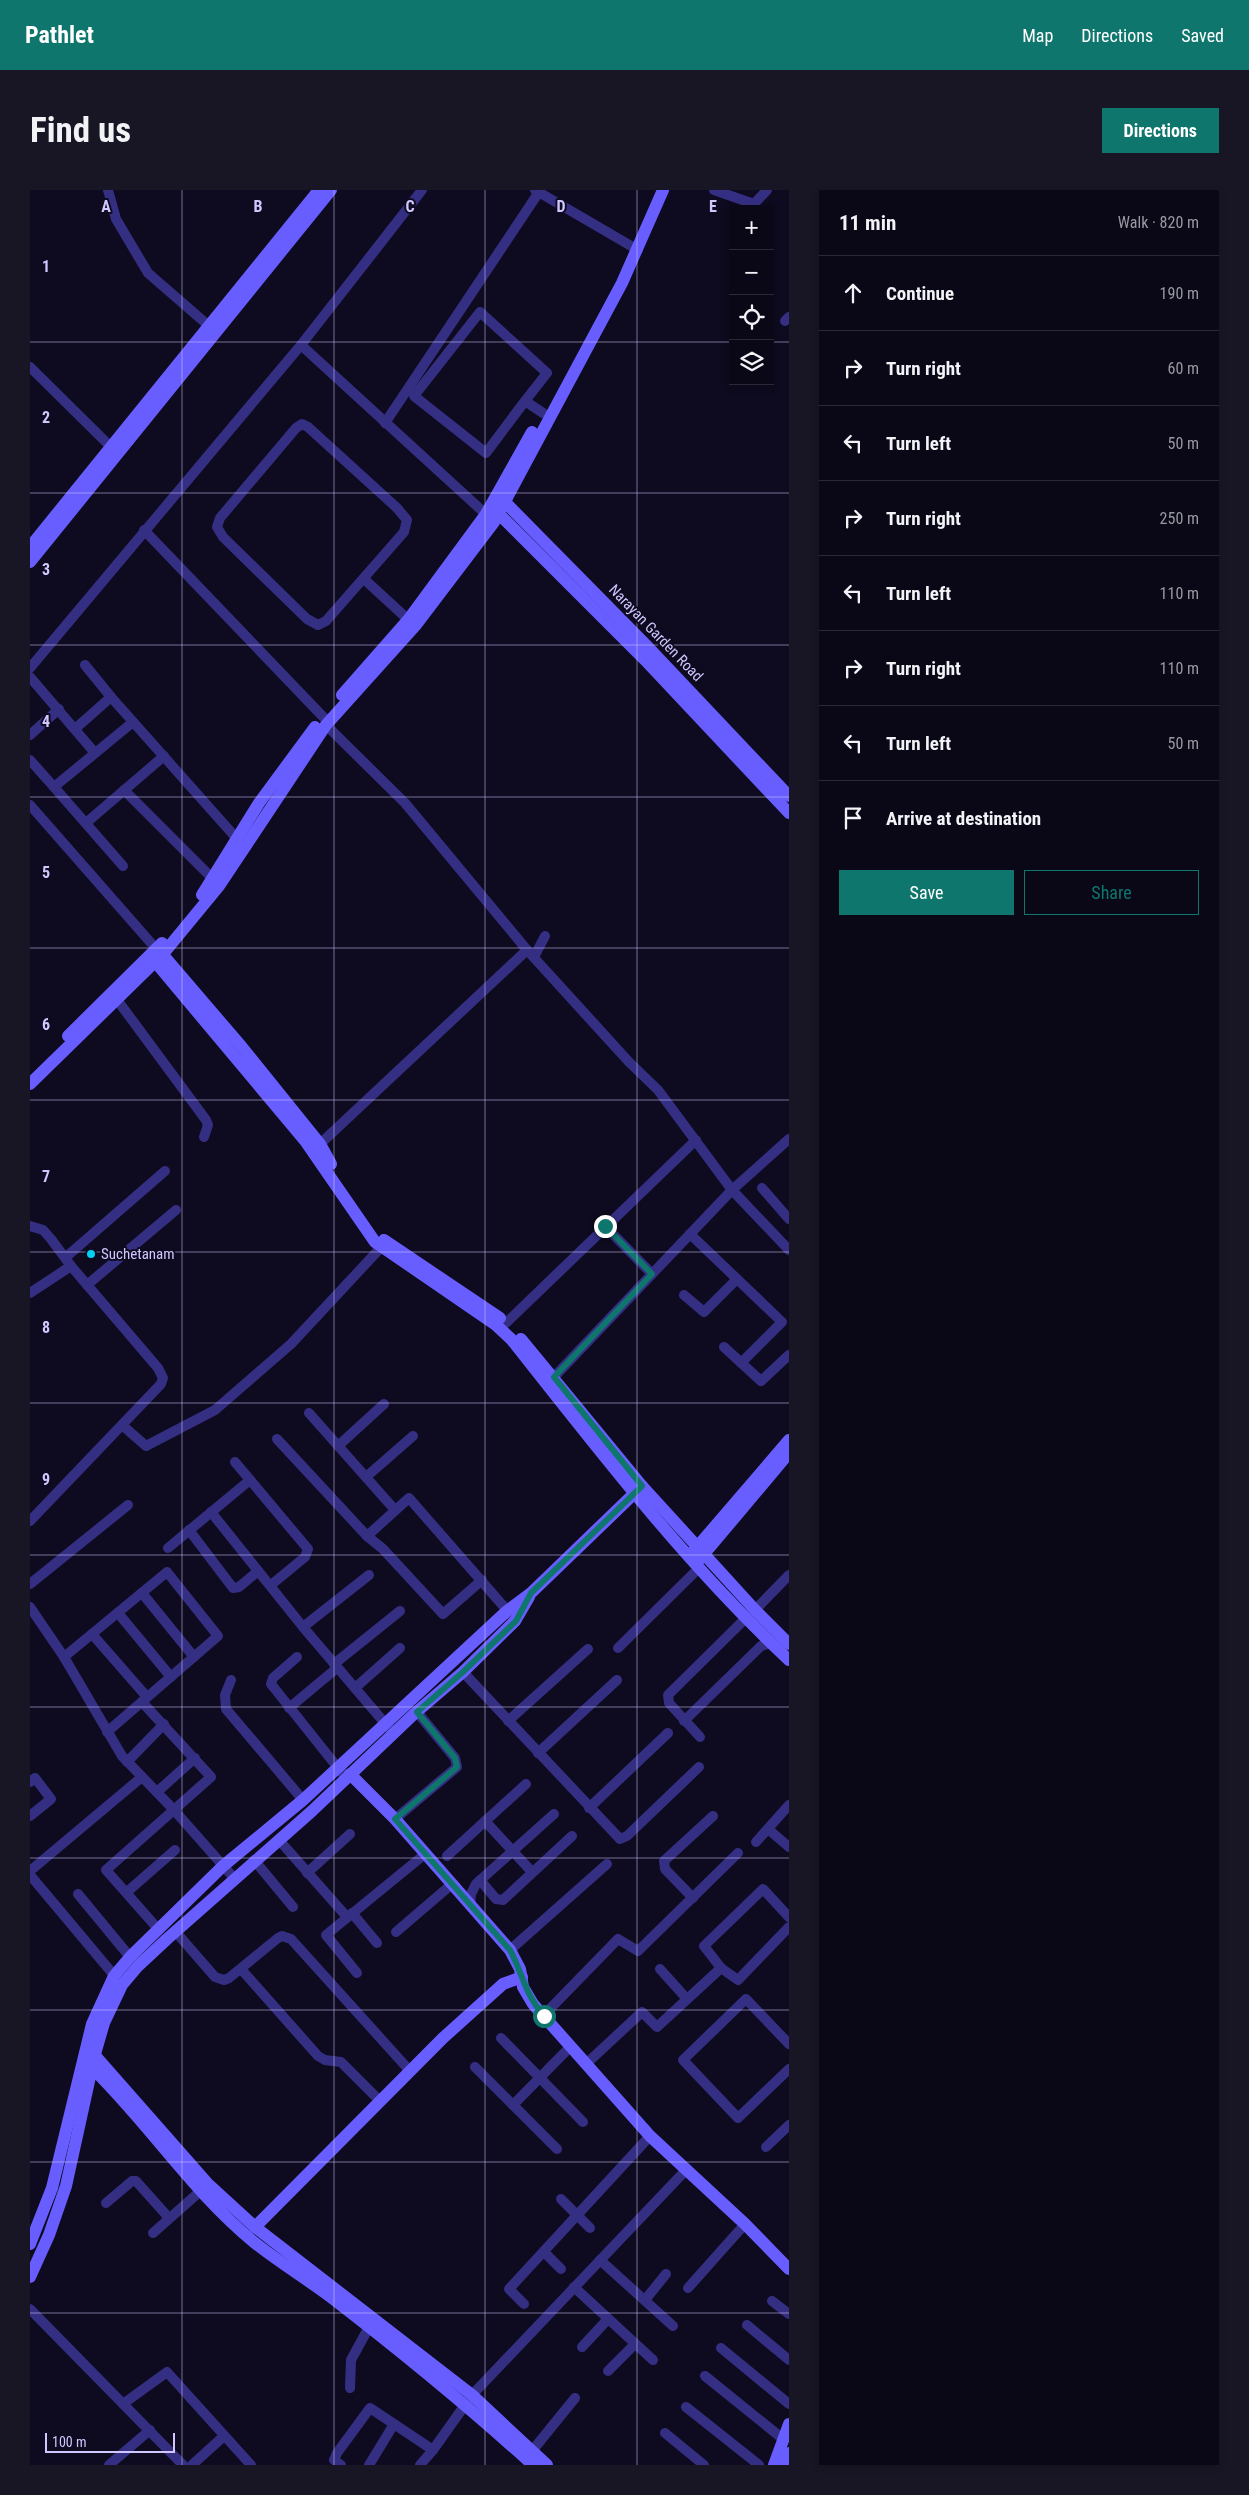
<!DOCTYPE html>
<html lang="en">
<head>
<meta charset="utf-8">
<style>
  body { margin:0; font-family:"Roboto Condensed",sans-serif; background:#181624; color:#f1f3f6 }
  .controls { position:absolute; right:15px; top:15px; display:grid; overflow:hidden; border-radius:0px; box-shadow:0 2px 8px #0003 }
  .controls button { width:45px; height:45px; display:grid; place-items:center; padding:0; border:0; border-bottom:1px solid #2a2936; background:#0a0817; color:#f1f3f6; font:25px sans-serif }
  .scale { position:absolute; left:15px; bottom:12px; width:130px; box-sizing:border-box; padding-left:5px; border:2px solid #d0c7ff; border-top:0; font-size:14px; line-height:18px; white-space:nowrap; color:#d0c7ff; -webkit-text-stroke:4px #0e0a1f; paint-order:stroke }
  .stop { position:absolute; width:15px; height:15px; margin:-11px; border:4px solid #0f766e; border-radius:50%; background:#fff }
  .stop.end { background:#0f766e; border-color:#fff; box-shadow:0 1px 5px #0008 }
  .list { margin:0; padding:0; list-style:none }
  h2 { display:flex; justify-content:space-between; align-items:center; height:65px; margin:0; padding:0 20px; font-size:21px }
  h2 small { font-size:16px; font-weight:400; color:#999aa1 }
  .list li { display:grid; grid-template-columns:32px 1fr auto; gap:15px; align-items:center; box-sizing:border-box; height:75px; padding:0 20px; border-top:1px solid #2a2936 }
  .list b { display:block; font-size:19px; white-space:nowrap }
  .list em { font-size:16px; font-style:normal; color:#999aa1 }
  .actions { display:flex; gap:10px; padding:15px 20px }
  .actions a { flex:1; padding:11px 0; border:1px solid #0f766e; border-radius:0px; text-align:center; font-size:18px; color:#0f766e }
  .actions .main { background:#0f766e; color:#fff }
  .icon { flex:none; width:28px; height:28px; fill:none; stroke:currentColor; stroke-width:2; stroke-linecap:round; stroke-linejoin:round }
  .map { position:relative; flex:none; width:759px; height:2275px; overflow:hidden; border-radius:0px }
  header { display:flex; align-items:center; gap:30px; box-sizing:border-box; height:70px; padding:0 25px; background:#0f766e; color:#fff }
  header strong { font-size:24px }
  nav { display:flex; gap:28px; margin-inline-start:auto; font-size:18px }
  .intro { display:flex; align-items:center; justify-content:space-between; box-sizing:border-box; height:120px; padding:0 30px }
  h1 { margin:0; font-size:35px }
  .button { padding:12px 22px; border-radius:0px; background:#0f766e; color:#fff; font-size:18px; font-weight:700 }
  main { display:flex; gap:30px; padding:0 30px }
  aside { flex:1; background:#0a0817; border-radius:0px; box-shadow:0 2px 8px #0003 }
  .map>svg:first-child { display:block }
  .lines { fill:none; stroke-linecap:round; stroke-linejoin:round }
  .street { stroke:#352f83; stroke-width:10 }
  .secondary { stroke:#685eff; stroke-width:12 }
  .route { stroke:#0f766e; stroke-width:6 }
  .grid { fill:none; stroke:#d0c7ff; stroke-width:1; stroke-opacity:0.55 }
  .poi-dot { fill:#00d1f2; stroke:#0e0a1f; stroke-width:2 }
  .labels { text-anchor:middle; dominant-baseline:central; stroke-width:4; stroke-linejoin:round; paint-order:stroke }
  .street-label { font-size:15px; fill:#d0c7ff; stroke:#0e0a1f }
  .poi-label { font-size:15px; fill:#d0c7ff; stroke:#0e0a1f; text-anchor:start }
  .grid-label { font-size:16px; text-anchor:middle; font-weight:bold; fill:#d0c7ff; stroke:#0e0a1f; stroke-width:4; stroke-linejoin:round; paint-order:stroke }
</style>
</head>
<body>
<header>
<strong>Pathlet</strong>
<nav><a>Map</a><a>Directions</a><a>Saved</a></nav>
</header>
<div class="intro"><h1>Find us</h1><a class="button">Directions</a></div>
<main>
<div class="map">
<svg width="759" height="2275" viewBox="0 0 759 2275">
  <rect width="100%" height="100%" fill="#0e0a1f"/>
  <g class="lines">
    <g class="street">
      <path d="M 78,0 L 86,29 L 118,83 L 179,136"/>
      <path d="M 505,0 L 608,60"/>
      <path d="M 684,0 L 724,14 L 737,0"/>
      <path d="M 755,131 L 759,127"/>
      <path d="M 271,155 L 460,328"/>
      <path d="M 0,177 L 86,262"/>
      <path d="M 495,211 L 517,183 L 450,122 L 384,206 L 456,263 L 495,211 L 513,223"/>
      <path d="M 355,233 L 509,2"/>
      <path d="M 272,234 L 278,237 L 367,318 L 377,330 L 374,342 L 296,431 L 288,435 L 277,429 L 193,347 L 187,337 L 190,328 L 266,238 Z"/>
      <path d="M 114,340 L 299,533"/>
      <path d="M 334,389 L 383,434"/>
      <path d="M 55,475 L 81,507 L 208,650"/>
      <path d="M 0,478 L 271,155 L 392,0"/>
      <path d="M 0,487 L 65,563"/>
      <path d="M 296,535 L 375,613 L 497,760"/>
      <path d="M 46,538 L 81,507"/>
      <path d="M 0,545 L 29,519"/>
      <path d="M 0,570 L 24,597"/>
      <path d="M 94,600 L 187,693"/>
      <path d="M 0,615 L 121,753"/>
      <path d="M 56,633 L 134,566"/>
      <path d="M 93,676 L 24,597 L 103,532"/>
      <path d="M 504,767 L 515,746"/>
      <path d="M 88,811 L 176,930 L 178,935 L 174,947"/>
      <path d="M 290,954 L 497,760 L 599,872 L 628,900 L 702,1000 L 759,1060"/>
      <path d="M 732,998 L 759,1029"/>
      <path d="M 0,1036 L 13,1040 L 21,1049 L 41,1076 L 128,1178 L 133,1188 L 131,1194 L 0,1331"/>
      <path d="M 575,1036 L 622,1084"/>
      <path d="M 660,1044 L 752,1132 L 711,1173"/>
      <path d="M 36,1067 L 135,981"/>
      <path d="M 57,1095 L 146,1020"/>
      <path d="M 0,1103 L 41,1076"/>
      <path d="M 654,1105 L 674,1122 L 707,1089"/>
      <path d="M 476,1133 L 666,950"/>
      <path d="M 694,1157 L 731,1191 L 759,1165"/>
      <path d="M 524,1187 L 702,1000 L 759,949"/>
      <path d="M 279,1223 L 365,1320"/>
      <path d="M 92,1235 L 116,1256 L 185,1220 L 261,1154 L 356,1052"/>
      <path d="M 247,1249 L 337,1346"/>
      <path d="M 308,1256 L 354,1214"/>
      <path d="M 205,1272 L 278,1359 L 275,1367 L 241,1395"/>
      <path d="M 336,1287 L 383,1246"/>
      <path d="M 181,1322 L 273,1437 L 359,1538"/>
      <path d="M 159,1340 L 203,1398 L 209,1397 L 228,1381"/>
      <path d="M 138,1358 L 220,1290"/>
      <path d="M 452,1390 L 413,1424 L 353,1359 L 337,1346 L 379,1308 L 482,1426"/>
      <path d="M 0,1394 L 98,1315"/>
      <path d="M 112,1403 L 164,1467"/>
      <path d="M 0,1417 L 34,1467 L 92,1566 L 144,1620 L 204,1688"/>
      <path d="M 725,1420 L 759,1385"/>
      <path d="M 88,1423 L 141,1487"/>
      <path d="M 273,1437 L 339,1385"/>
      <path d="M 62,1444 L 117,1507"/>
      <path d="M 588,1458 L 669,1378"/>
      <path d="M 34,1467 L 137,1382 L 188,1446 L 77,1542"/>
      <path d="M 267,1467 L 243,1488 L 241,1494 L 312,1583"/>
      <path d="M 304,1474 L 370,1421"/>
      <path d="M 433,1482 L 590,1649 L 597,1646 L 669,1577"/>
      <path d="M 201,1490 L 195,1505 L 196,1519 L 273,1610"/>
      <path d="M 325,1498 L 370,1458"/>
      <path d="M 112,1512 L 181,1587 L 76,1680 L 129,1740"/>
      <path d="M 259,1518 L 307,1478"/>
      <path d="M 478,1531 L 558,1459"/>
      <path d="M 654,1531 L 731,1456 L 741,1453"/>
      <path d="M 670,1547 L 639,1513 L 638,1505 L 716,1428"/>
      <path d="M 508,1563 L 587,1490"/>
      <path d="M 97,1572 L 134,1534"/>
      <path d="M 0,1592 L 5,1588 L 21,1609 L 0,1626"/>
      <path d="M 127,1602 L 165,1568"/>
      <path d="M 559,1618 L 638,1543"/>
      <path d="M 365,1629 L 427,1577 L 425,1568 L 387,1522"/>
      <path d="M 455,1631 L 502,1682"/>
      <path d="M 738,1639 L 759,1657"/>
      <path d="M 249,1650 L 317,1727"/>
      <path d="M 726,1652 L 759,1615"/>
      <path d="M 417,1666 L 496,1594"/>
      <path d="M 224,1670 L 263,1717"/>
      <path d="M 0,1681 L 112,1587"/>
      <path d="M 277,1683 L 320,1644"/>
      <path d="M 0,1685 L 88,1790"/>
      <path d="M 450,1690 L 466,1709 L 473,1710 L 542,1646"/>
      <path d="M 97,1702 L 145,1660"/>
      <path d="M 48,1704 L 100,1767"/>
      <path d="M 663,1708 L 635,1679 L 634,1671 L 683,1626"/>
      <path d="M 440,1715 L 441,1704 L 446,1694 L 524,1624"/>
      <path d="M 322,1723 L 347,1753"/>
      <path d="M 145,1741 L 185,1787 L 194,1790 L 199,1788 L 248,1748 L 252,1746 L 261,1749 L 380,1881"/>
      <path d="M 366,1742 L 422,1694"/>
      <path d="M 480,1760 L 577,1674"/>
      <path d="M 691,1778 L 674,1756 L 733,1699 L 759,1727"/>
      <path d="M 211,1779 L 288,1866 L 295,1870 L 311,1872 L 350,1911"/>
      <path d="M 630,1779 L 657,1809"/>
      <path d="M 327,1783 L 296,1745 L 395,1664"/>
      <path d="M 513,1826 L 588,1749 L 608,1761 L 708,1663"/>
      <path d="M 471,1848 L 553,1932"/>
      <path d="M 759,1854 L 716,1809 L 653,1870 L 708,1928 L 759,1879"/>
      <path d="M 556,1874 L 612,1822 L 627,1837 L 691,1778 L 708,1790 L 759,1737"/>
      <path d="M 445,1877 L 483,1915 L 541,1856"/>
      <path d="M 483,1915 L 527,1959"/>
      <path d="M 736,1957 L 759,1935"/>
      <path d="M 531,2009 L 560,2038"/>
      <path d="M 76,2013 L 102,1991 L 106,1991 L 139,2028"/>
      <path d="M 123,2043 L 175,1997"/>
      <path d="M 514,2062 L 531,2079"/>
      <path d="M 570,2070 L 643,2136"/>
      <path d="M 544,2097 L 623,2170"/>
      <path d="M 658,2098 L 715,2034"/>
      <path d="M 615,2110 L 636,2084"/>
      <path d="M 742,2111 L 759,2124"/>
      <path d="M 494,2114 L 479,2099 L 620,1946"/>
      <path d="M 0,2119 L 153,2275"/>
      <path d="M 717,2135 L 759,2170"/>
      <path d="M 552,2157 L 578,2129"/>
      <path d="M 691,2158 L 759,2214"/>
      <path d="M 578,2181 L 605,2154"/>
      <path d="M 675,2186 L 753,2249"/>
      <path d="M 320,2198 L 321,2170 L 339,2137"/>
      <path d="M 93,2214 L 137,2182 L 221,2275"/>
      <path d="M 656,2217 L 729,2275"/>
      <path d="M 635,2243 L 674,2275"/>
      <path d="M 502,2261 L 545,2208"/>
      <path d="M 79,2275 L 120,2240"/>
      <path d="M 162,2275 L 194,2246"/>
      <path d="M 311,2275 L 304,2270 L 307,2263 L 340,2218 L 403,2260 L 442,2205 L 656,1980"/>
      <path d="M 339,2275 L 364,2234"/>
      <path d="M 390,2275 L 403,2260"/>
    </g>
    <g class="secondary">
      <path d="M 469,306 L 616,455 L 759,606"/>
      <path d="M 463,318 L 615,470 L 759,623"/>
      <path d="M 0,357 L 289,0"/>
      <path d="M 0,372 L 301,0"/>
      <path d="M 312,505 L 378,430 L 456,324 L 502,242"/>
      <path d="M 172,705 L 229,613 L 285,537"/>
      <path d="M 127,758 L 211,856 L 290,954 L 301,974"/>
      <path d="M 122,768 L 276,952 L 345,1052 L 466,1135 L 481,1149 C 569,1260 655,1373 759,1470"/>
      <path d="M 38,846 L 132,753"/>
      <path d="M 0,894 L 133,764 L 189,696 L 296,535 L 385,436 L 464,332 L 592,93 L 633,0"/>
      <path d="M 354,1050 L 470,1128"/>
      <path d="M 491,1149 L 612,1296 L 725,1420 L 759,1454"/>
      <path d="M 662,1363 L 759,1250"/>
      <path d="M 669,1370 L 759,1263"/>
      <path d="M 320,1584 L 365,1629 L 480,1760 L 490,1779 L 493,1797 L 503,1814 L 620,1946 L 715,2034 L 759,2079"/>
      <path d="M 61,1861 L 178,1994 L 225,2037 L 442,2205 L 517,2275"/>
      <path d="M 57,1873 C 117,1930 161,2001 225,2053 C 250,2073 277,2089 302,2108 C 372,2162 438,2216 503,2275"/>
      <path d="M 225,2037 L 413,1848 L 473,1794 L 492,1787"/>
      <path d="M 0,2054 L 22,1998 L 62,1834 L 84,1786 L 100,1767 L 193,1676 L 273,1610 L 477,1421 L 501,1403 L 612,1296"/>
      <path d="M 0,2087 L 19,2045 L 36,1996 L 65,1864 L 74,1833 L 92,1795 L 108,1776 L 137,1749 L 282,1621 L 384,1524 L 433,1482 L 485,1431 L 499,1407"/>
      <path d="M 744,2275 L 759,2234"/>
      <path d="M 755,2275 L 759,2263"/>
    </g>
  </g>
  <g class="lines">
    <path class="route" d="M 514,1826 C 495,1805 493,1784 480,1760 L 365,1629 L 427,1577 L 425,1568 L 387,1522 L 433,1482 L 486,1431 L 501,1403 L 612,1296 L 524,1187 L 622,1084 L 575,1036"/>
  </g>
  <path class="grid" d="M 152,0 L 152,2275M 304,0 L 304,2275M 455,0 L 455,2275M 607,0 L 607,2275M 0,152 L 703,152M 740,152 L 759,152M 0,303 L 759,303M 0,455 L 759,455M 0,607 L 759,607M 0,758 L 759,758M 0,910 L 759,910M 0,1062 L 759,1062M 0,1213 L 759,1213M 0,1365 L 759,1365M 0,1517 L 759,1517M 0,1668 L 759,1668M 0,1820 L 759,1820M 0,1972 L 759,1972M 0,2123 L 759,2123"/>
  <circle class="poi-dot" cx="61" cy="1064" r="5"/>
  <g class="labels">
    <g class="street-label">
      <text transform="translate(626 443) rotate(46)">Narayan Garden Road</text>
    </g>
    <g class="poi-label">
      <text x="71" y="1064">Suchetanam</text>
    </g>
  </g>
  <g class="grid-label">
    <text x="76" y="22">A</text>
    <text x="228" y="22">B</text>
    <text x="380" y="22">C</text>
    <text x="531" y="22">D</text>
    <text x="683" y="22">E</text>
    <text x="16" y="82">1</text>
    <text x="16" y="233">2</text>
    <text x="16" y="385">3</text>
    <text x="16" y="537">4</text>
    <text x="16" y="688">5</text>
    <text x="16" y="840">6</text>
    <text x="16" y="992">7</text>
    <text x="16" y="1143">8</text>
    <text x="16" y="1295">9</text>
  </g>
</svg>
<div class="controls">
<button>+</button>
<button>−</button>
<button><svg class="icon" aria-label="locate" viewBox="0 0 24 24"><circle cx="12" cy="12" r="6"/><path d="M12 2v4M12 18v4M2 12h4M18 12h4"/></svg></button>
<button><svg class="icon" aria-label="layers" viewBox="0 0 24 24"><path d="M12 4l9 5-9 5-9-5zM3 14l9 5 9-5"/></svg></button>
</div>
<div class="scale">100 m</div>
<div class="stop" style="left:514px;top:1826px"></div>
<div class="stop end" style="left:575px;top:1036px"></div>
</div>
<aside>
<h2>11 min<small>Walk · 820 m</small></h2>
<ul class="list">
<li><svg class="icon" aria-label="ahead" viewBox="0 0 24 24"><path d="M12 20V5M6 11l6-6 6 6"/></svg><div><b>Continue</b></div><em>190 m</em></li>
<li><svg class="icon" aria-label="right" viewBox="0 0 24 24"><path d="M7 20v-9h11M14 6l5 5-5 5"/></svg><div><b>Turn right</b></div><em>60 m</em></li>
<li><svg class="icon" aria-label="left" viewBox="0 0 24 24"><path d="M17 20v-9H6M10 6l-5 5 5 5"/></svg><div><b>Turn left</b></div><em>50 m</em></li>
<li><svg class="icon" aria-label="right" viewBox="0 0 24 24"><path d="M7 20v-9h11M14 6l5 5-5 5"/></svg><div><b>Turn right</b></div><em>250 m</em></li>
<li><svg class="icon" aria-label="left" viewBox="0 0 24 24"><path d="M17 20v-9H6M10 6l-5 5 5 5"/></svg><div><b>Turn left</b></div><em>110 m</em></li>
<li><svg class="icon" aria-label="right" viewBox="0 0 24 24"><path d="M7 20v-9h11M14 6l5 5-5 5"/></svg><div><b>Turn right</b></div><em>110 m</em></li>
<li><svg class="icon" aria-label="left" viewBox="0 0 24 24"><path d="M17 20v-9H6M10 6l-5 5 5 5"/></svg><div><b>Turn left</b></div><em>50 m</em></li>
<li><svg class="icon" aria-label="arrive" viewBox="0 0 24 24"><path d="M6 21V4h12l-3 4 3 4H6"/></svg><div><b>Arrive at destination</b></div></li>
</ul>
<div class="actions"><a class="main">Save</a><a>Share</a></div>
</aside>
</main>
</body>
</html>
